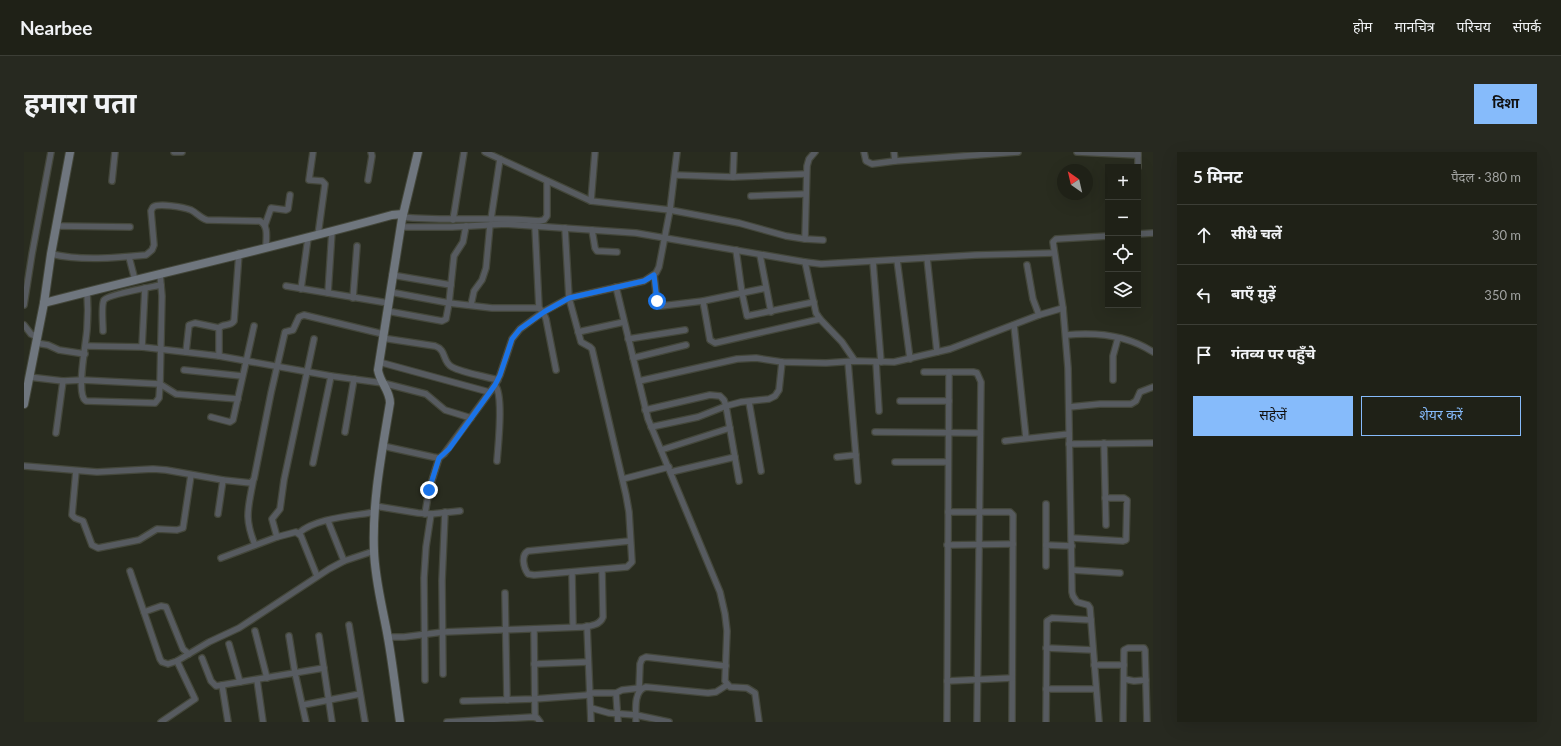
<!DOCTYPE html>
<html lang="hi">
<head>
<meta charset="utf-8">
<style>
  body { margin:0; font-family:Lato,"Noto Sans Devanagari",sans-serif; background:#272920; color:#f1f3f6 }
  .controls { position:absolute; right:12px; top:12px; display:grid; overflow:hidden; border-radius:0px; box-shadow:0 4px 16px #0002 }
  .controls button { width:36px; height:36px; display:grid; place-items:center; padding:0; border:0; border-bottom:1px solid #3c3e36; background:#1f2117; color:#f1f3f6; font:20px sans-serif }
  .compass { position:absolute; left:1033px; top:12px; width:36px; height:36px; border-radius:50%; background:#1f2117; box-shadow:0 4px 16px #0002; rotate:326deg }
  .stop { position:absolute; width:12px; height:12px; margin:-9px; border:3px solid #1a73e8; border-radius:50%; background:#fff }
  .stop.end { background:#1a73e8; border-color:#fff; box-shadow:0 1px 4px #0008 }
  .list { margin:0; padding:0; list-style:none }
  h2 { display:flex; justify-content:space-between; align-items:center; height:52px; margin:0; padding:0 16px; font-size:17px }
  h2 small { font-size:13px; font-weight:400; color:#a1a3a1 }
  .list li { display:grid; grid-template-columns:26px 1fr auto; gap:12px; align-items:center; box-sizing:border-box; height:60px; padding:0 16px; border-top:1px solid #3c3e36 }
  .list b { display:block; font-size:15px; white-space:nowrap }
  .list em { font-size:13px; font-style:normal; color:#a1a3a1 }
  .actions { display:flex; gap:8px; padding:12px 16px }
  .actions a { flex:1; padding:9px 0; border:1px solid #86bbfb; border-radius:0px; text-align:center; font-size:14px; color:#86bbfb }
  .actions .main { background:#86bbfb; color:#111 }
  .icon { flex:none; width:22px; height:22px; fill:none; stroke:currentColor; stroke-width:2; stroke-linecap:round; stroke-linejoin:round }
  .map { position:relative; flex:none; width:1129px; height:570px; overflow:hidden; border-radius:0px }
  header { display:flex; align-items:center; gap:24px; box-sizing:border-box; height:56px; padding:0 20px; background:#1f2117; border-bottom:1px solid #3c3e36 }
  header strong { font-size:19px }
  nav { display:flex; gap:22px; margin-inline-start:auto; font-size:14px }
  .intro { display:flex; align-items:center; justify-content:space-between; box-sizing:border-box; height:96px; padding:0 24px }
  h1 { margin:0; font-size:28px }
  .button { padding:10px 18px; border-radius:0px; background:#86bbfb; color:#111; font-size:14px; font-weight:700 }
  main { display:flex; gap:24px; padding:0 24px }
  aside { flex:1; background:#1f2117; border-radius:0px; box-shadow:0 4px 16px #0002 }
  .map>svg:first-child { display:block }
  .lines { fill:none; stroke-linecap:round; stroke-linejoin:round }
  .street-casing { stroke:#44473b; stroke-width:8 }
  .secondary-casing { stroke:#44473b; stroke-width:10 }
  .street { stroke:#575b60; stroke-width:5.5 }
  .secondary { stroke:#6f767e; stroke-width:8 }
  .route { stroke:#1a73e8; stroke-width:5 }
</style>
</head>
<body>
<header>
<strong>Nearbee</strong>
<nav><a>होम</a><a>मानचित्र</a><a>परिचय</a><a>संपर्क</a></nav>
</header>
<div class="intro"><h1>हमारा पता</h1><a class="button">दिशा</a></div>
<main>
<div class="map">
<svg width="1129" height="570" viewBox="0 0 1129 570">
  <rect width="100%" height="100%" fill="#292c1f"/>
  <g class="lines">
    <defs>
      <g id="street">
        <path d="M 150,0 L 158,0"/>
        <path d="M 289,0 L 285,28 L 298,29 L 301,32 L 294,83"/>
        <path d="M 461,0 L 567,49 L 646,58 L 715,71 L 762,84 L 781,87 L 799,88"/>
        <path d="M 840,0 L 842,9 L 848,12 L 871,9 L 994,0"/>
        <path d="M 870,0 L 871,9"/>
        <path d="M 1053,0 L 1114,3"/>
        <path d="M 1114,15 L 1114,1"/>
        <path d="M 651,23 L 709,25 L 782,22"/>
        <path d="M 709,25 L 710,0"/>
        <path d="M 344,28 L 348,4 L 347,0"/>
        <path d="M 88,29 L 91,0"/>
        <path d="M 727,44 L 782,42"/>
        <path d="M 567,49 L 571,0"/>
        <path d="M 378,65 C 424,70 469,64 515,69 L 520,68 L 523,64 L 523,29"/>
        <path d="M 467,67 L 476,7"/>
        <path d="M 429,68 L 440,0"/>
        <path d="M 241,73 L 247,56 L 262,58 L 264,57 L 266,43"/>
        <path d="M 33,74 L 106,75"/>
        <path d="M 511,74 L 515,156"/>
        <path d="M 376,75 L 428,75 L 482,72 L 612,81 L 781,110 L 797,112 L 952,103 L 1030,101"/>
        <path d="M 541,76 L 545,146 L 557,190 L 566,195 L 568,197 L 602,343 L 605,360 L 608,410 L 603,415 L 510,423 L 504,422 C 499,415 497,403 504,399 L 606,389"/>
        <path d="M 568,78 L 571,96 L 573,99 L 593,100"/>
        <path d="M 1114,82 L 1129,81"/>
        <path d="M 781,87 L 783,14 L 785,7 L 791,0"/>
        <path d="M 712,98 L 718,141 L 723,164 L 790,150"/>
        <path d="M 27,102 C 57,109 91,106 122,103 L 128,98 L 130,93 L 127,59 L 129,55 C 135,51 159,55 167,58 C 173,61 176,66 183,68 L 236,69 C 245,74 242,86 242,95"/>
        <path d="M 736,103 L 747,160"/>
        <path d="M 105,105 L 111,128"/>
        <path d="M 903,106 L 913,200"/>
        <path d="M 873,108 L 886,207"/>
        <path d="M 781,110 L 792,161 L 796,167 L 818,190 L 831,209"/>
        <path d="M 849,110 L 857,210"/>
        <path d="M 1003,113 L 1009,147 L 1015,163"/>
        <path d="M 368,123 L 427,133"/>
        <path d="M 630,123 L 633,149 L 637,154 L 679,149 L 742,136"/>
        <path d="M 262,134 L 364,151"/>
        <path d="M 592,135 L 624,267 L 696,440 L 701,462 L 703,479 L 701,529 L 706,535 L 723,536 L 731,541 L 735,570"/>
        <path d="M 277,137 L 284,86"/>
        <path d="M 63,140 C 64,152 64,164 63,177 C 62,192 53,236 60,247 L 62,249 L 131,251 L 135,246 L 136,232 L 138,144 L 136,122"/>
        <path d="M 366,140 L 425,151 L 468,156 L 515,156 L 519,160 L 522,167 L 532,218"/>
        <path d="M 304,141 L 308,79"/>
        <path d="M 329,146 L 333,94"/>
        <path d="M 679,149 L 686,188 L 691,191 L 796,167"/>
        <path d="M 0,153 L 8,102 L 27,0"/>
        <path d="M 447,153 L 450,139 L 458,128 L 462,116 L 466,73"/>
        <path d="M 363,159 L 418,169 L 422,167 L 425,151 L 430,104 L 439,90 L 442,74"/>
        <path d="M 0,173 L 7,182 L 13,185"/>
        <path d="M 990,173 L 1002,286"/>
        <path d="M 79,179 C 79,172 77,153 80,148 C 85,142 128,135 137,133"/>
        <path d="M 554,180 L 600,170"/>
        <path d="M 1042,183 C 1072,180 1103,183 1129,200"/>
        <path d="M 358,186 L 411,194 C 423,198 418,210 428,215 C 439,221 460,224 474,228"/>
        <path d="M 604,187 L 661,178"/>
        <path d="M 12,191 L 24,193 L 35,198 L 61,202"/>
        <path d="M 62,194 L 118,195 L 195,204 L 307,224 L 359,231 L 402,242 L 421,258 L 447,266"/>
        <path d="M 118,195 L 121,136"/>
        <path d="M 162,200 L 165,173 L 171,171 L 195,176"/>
        <path d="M 195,204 L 195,176 C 199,171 206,175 210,169 L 215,101"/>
        <path d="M 609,206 L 662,193"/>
        <path d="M 355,210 L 465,240"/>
        <path d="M 824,210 L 834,329"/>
        <path d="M 852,210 L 855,259"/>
        <path d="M 160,218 L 218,224"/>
        <path d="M 900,220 L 949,220 L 953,221 L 957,230 L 953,570"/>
        <path d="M 5,225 L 39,229 L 58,228 L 136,232 L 152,242 L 214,247"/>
        <path d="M 1089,228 L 1089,204 L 1094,186"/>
        <path d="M 615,229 L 713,207 L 732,206 L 758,210 L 802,211 L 831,209 L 870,210 L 926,197 L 1015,163 L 1039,156"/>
        <path d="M 471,233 C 480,243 474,294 473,309"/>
        <path d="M 876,249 L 925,249"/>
        <path d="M 725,250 L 737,319"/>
        <path d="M 1045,255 L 1076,252 L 1107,252 L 1112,249 L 1116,240 L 1129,235"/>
        <path d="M 621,258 L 686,243 L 696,244 L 700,248 L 702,254 L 715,329"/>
        <path d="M 187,265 L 206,270 L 209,268 L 230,174"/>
        <path d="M 627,275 L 674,265 L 702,254 L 717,250 L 745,247 L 751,244 L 755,238 L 758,210"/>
        <path d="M 321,280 L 330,227"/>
        <path d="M 851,280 L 956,281"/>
        <path d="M 32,281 L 39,229"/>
        <path d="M 981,289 L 1045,282"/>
        <path d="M 1080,291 L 1082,373"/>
        <path d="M 1045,292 L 1129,291"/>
        <path d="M 359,294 L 409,305 L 415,306 L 420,302 L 471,233 L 476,223 L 488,187 L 496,177 L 519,160 L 545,146 L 620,129 L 632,121 L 635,115 L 646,58 L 653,0"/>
        <path d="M 637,298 L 706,276"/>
        <path d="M 813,305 L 832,303"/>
        <path d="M 871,310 L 924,310"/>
        <path d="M 289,311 L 307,224"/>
        <path d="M 0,314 L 73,320 L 129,317 L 142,318 L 199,328 L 227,331 L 230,327 L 247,241 L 261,180 L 269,178 L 275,165 L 280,163 L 359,182"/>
        <path d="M 52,319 L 48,363 L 51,366 L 59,369 L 68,393 L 74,396 L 115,388 L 133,377 L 153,378 L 159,376 L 167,323"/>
        <path d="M 647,320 L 711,305"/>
        <path d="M 599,327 L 645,315"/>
        <path d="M 229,330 C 224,357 220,366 231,393"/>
        <path d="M 1022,352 L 1022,414"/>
        <path d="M 351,354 L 394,361 L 407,362 L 436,359"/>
        <path d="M 924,360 L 986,360 L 989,363 L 988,570"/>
        <path d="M 194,362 L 199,328"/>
        <path d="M 401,362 L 405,338 L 415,306"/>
        <path d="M 304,369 L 320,409"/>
        <path d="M 275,381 C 291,366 329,364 351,360"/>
        <path d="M 253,385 L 248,367 L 256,357 L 260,328 L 290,187"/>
        <path d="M 1048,386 L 1099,389 L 1102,388 L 1103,348 L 1100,346 L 1081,346"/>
        <path d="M 923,393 L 989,392"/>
        <path d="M 1022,393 L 1048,394"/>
        <path d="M 197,406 L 253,385 L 272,380 L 277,384 L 293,424"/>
        <path d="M 1048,418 L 1096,421"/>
        <path d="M 106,419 L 136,507 L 138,510 L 144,512 L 153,509 L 185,490 L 215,476 L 305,417 L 320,409 L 350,399"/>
        <path d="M 548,421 L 549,474"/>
        <path d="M 481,441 L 483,548"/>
        <path d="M 120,460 L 137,454 L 142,455 L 159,497 L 165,502"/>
        <path d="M 325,473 L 341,570"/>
        <path d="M 563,474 L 567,570"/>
        <path d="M 510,477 L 511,565"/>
        <path d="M 231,479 L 243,526"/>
        <path d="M 265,484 L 271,521 L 282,570"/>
        <path d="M 295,484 L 308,570"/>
        <path d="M 364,485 L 380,485 L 419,480 L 559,475 C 567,474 576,473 579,465 L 578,418"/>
        <path d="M 205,492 L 216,530"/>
        <path d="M 1022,496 L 1069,498"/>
        <path d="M 178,506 L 187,529 L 192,534 L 300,516"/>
        <path d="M 510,512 L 564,510"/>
        <path d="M 1070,513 L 1100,513"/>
        <path d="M 419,522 L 418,429 L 421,360"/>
        <path d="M 1100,527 L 1110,529 L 1122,528"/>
        <path d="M 233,528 L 239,570"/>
        <path d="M 401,528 L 400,426 L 402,395 L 407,362"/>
        <path d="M 923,529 L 988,526"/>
        <path d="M 198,533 L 204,570"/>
        <path d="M 1022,537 L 1072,537"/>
        <path d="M 615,538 L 616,512 L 618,507 L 622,505 L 702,514"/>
        <path d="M 565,541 L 592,541 L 598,538 L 616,536"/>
        <path d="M 592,541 L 594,570"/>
        <path d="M 439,549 L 510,547 L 565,543"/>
        <path d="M 279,553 L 336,542"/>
        <path d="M 567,556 L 585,561 L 612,563 L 645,570"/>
        <path d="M 137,570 L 171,547 L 153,509"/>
        <path d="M 423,570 L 509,565 L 513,566 L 516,570"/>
        <path d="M 612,570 C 612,560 609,538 622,535 L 684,541 L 692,540 L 703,533"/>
        <path d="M 923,570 L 925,220"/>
        <path d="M 1022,570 L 1023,469 L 1028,466 L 1067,468"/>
        <path d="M 1075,570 L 1066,456 L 1064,453 L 1053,450 L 1049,444 L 1048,440 L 1044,216 L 1039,156 L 1029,90 L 1032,87 L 1084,84"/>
        <path d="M 1099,570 L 1100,498 L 1104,496 L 1120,496 L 1121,498 L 1123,570"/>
      </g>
      <g id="secondary">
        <path d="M 20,151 C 136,121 253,95 368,63 L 379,62"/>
        <path d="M 0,252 L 20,151 L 27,102 L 46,0"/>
        <path d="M 376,570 C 372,542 369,514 364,486 C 359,457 351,429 350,399 C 348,349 358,300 366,251 C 366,238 356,231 354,218 L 378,67 L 394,0"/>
      </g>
    </defs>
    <use href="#street" class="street-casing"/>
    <use href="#secondary" class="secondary-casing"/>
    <use href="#street" class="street"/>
    <use href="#secondary" class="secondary"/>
  </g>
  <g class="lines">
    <path class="route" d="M 405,338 L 415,306 L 425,297 L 471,233 L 476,223 L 488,187 L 496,177 L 520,160 L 545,146 L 620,129 L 630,123 L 633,149"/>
  </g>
</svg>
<div class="controls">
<button>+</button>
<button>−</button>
<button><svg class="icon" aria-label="locate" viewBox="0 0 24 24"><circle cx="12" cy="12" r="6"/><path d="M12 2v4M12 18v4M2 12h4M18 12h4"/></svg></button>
<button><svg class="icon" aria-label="layers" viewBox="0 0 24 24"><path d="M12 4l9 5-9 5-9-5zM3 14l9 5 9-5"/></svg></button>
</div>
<svg class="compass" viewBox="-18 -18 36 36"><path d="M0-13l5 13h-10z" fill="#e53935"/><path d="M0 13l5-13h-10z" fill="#a1a3a1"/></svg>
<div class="stop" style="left:633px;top:149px"></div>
<div class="stop end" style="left:405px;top:338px"></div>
</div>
<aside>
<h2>5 मिनट<small>पैदल · 380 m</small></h2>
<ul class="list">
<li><svg class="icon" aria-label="ahead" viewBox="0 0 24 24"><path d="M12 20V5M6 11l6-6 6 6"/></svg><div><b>सीधे चलें</b></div><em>30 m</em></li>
<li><svg class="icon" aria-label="left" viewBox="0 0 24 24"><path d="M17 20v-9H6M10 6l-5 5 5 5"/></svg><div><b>बाएँ मुड़ें</b></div><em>350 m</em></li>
<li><svg class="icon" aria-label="arrive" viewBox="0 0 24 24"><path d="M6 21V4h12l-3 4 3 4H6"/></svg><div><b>गंतव्य पर पहुँचे</b></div></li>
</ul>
<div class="actions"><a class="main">सहेजें</a><a>शेयर करें</a></div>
</aside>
</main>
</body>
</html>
